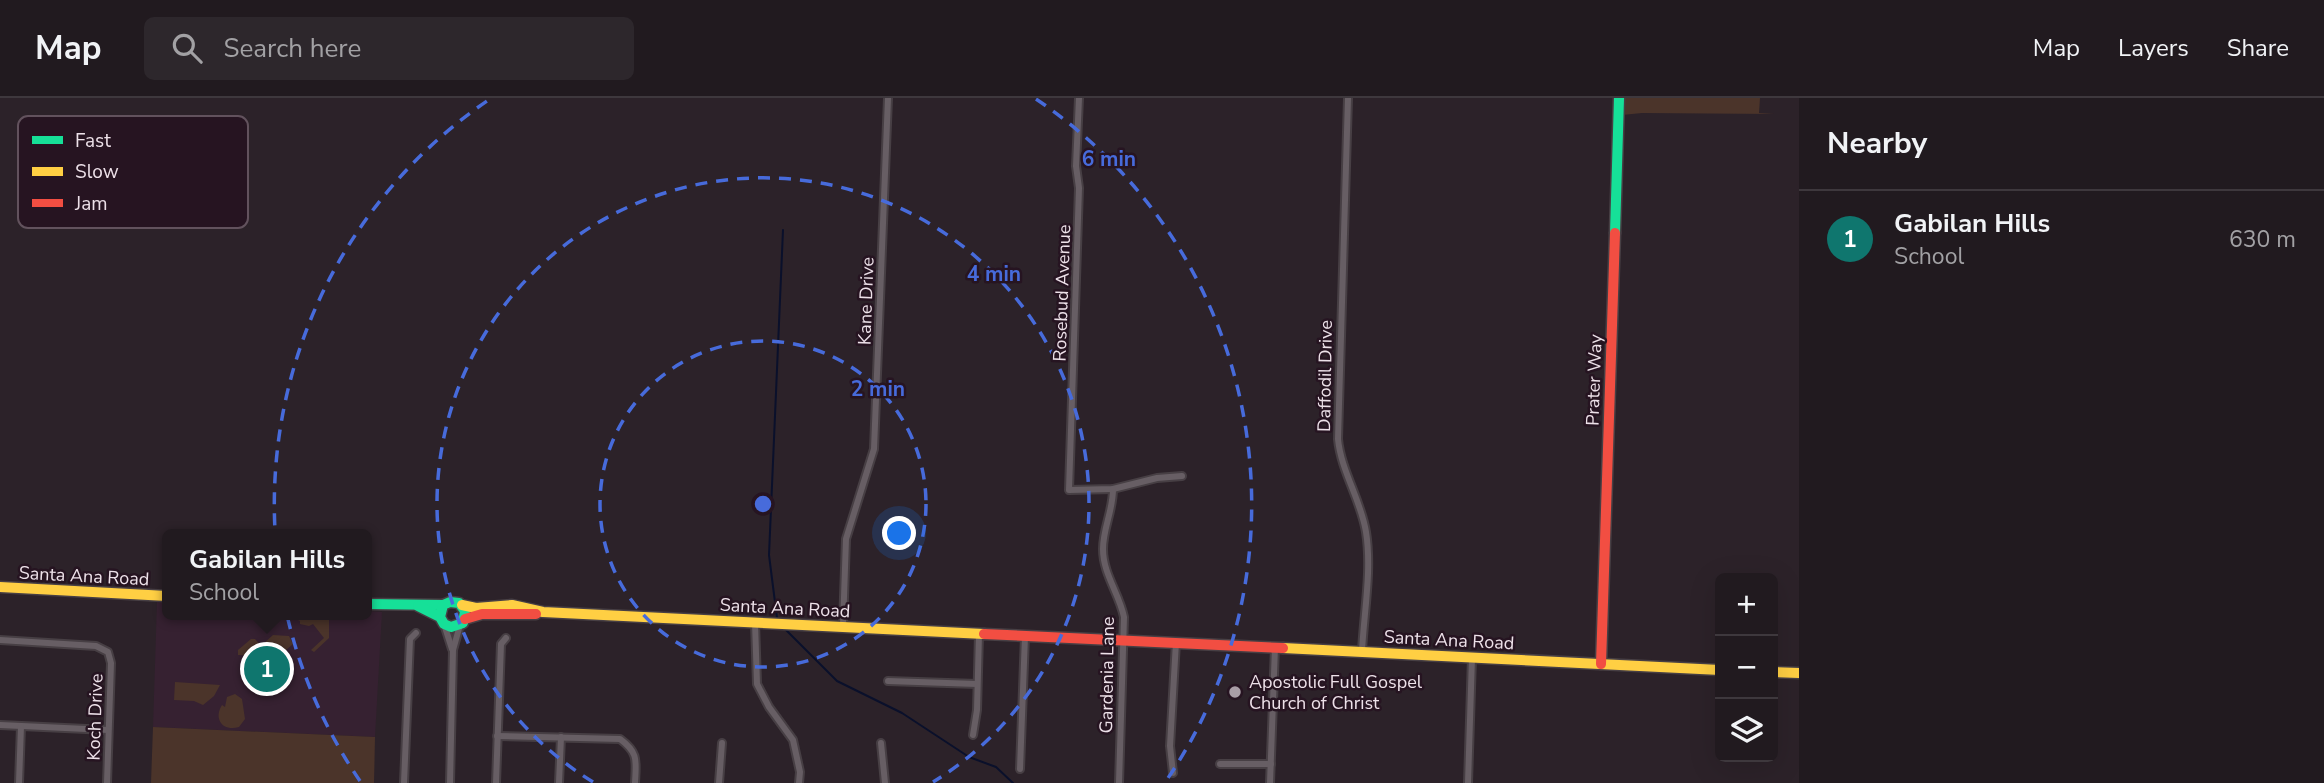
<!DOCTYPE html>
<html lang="en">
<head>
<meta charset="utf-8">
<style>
  body { margin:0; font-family:"Nunito Sans",sans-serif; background:#2d272c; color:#f1f3f6 }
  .controls { position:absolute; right:21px; bottom:21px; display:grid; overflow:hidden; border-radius:10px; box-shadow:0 7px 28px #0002 }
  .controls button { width:63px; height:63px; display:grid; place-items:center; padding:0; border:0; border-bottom:2px solid #3e383d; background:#211a1f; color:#f1f3f6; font:35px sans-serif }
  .you { position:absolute; left:900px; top:436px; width:24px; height:24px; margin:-18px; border:5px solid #fff; border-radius:50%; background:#1a73e8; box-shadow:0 0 0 10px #1a73e833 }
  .badge { display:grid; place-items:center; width:46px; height:46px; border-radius:50%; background:#0f766e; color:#fff; font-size:23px; font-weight:700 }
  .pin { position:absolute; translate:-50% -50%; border:4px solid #fff; box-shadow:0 2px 7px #0006 }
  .popup { position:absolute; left:162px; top:431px; width:210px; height:91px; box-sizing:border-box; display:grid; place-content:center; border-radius:10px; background:#211a1f; filter:drop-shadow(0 2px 5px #0005); font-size:23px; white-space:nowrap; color:#a2a1a4 }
  .popup b { font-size:26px; color:#f1f3f6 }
  .popup::after { content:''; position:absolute; left:50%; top:100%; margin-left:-14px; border:14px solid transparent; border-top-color:#211a1f }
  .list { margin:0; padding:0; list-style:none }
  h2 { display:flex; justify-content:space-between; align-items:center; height:91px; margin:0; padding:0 28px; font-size:30px }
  h2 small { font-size:23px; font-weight:400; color:#a2a1a4 }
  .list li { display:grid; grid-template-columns:46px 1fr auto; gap:21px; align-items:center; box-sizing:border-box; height:98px; padding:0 28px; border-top:2px solid #3e383d }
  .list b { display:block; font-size:26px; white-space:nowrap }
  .list p { margin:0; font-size:23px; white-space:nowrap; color:#a2a1a4 }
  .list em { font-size:23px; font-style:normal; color:#a2a1a4 }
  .icon { flex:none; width:38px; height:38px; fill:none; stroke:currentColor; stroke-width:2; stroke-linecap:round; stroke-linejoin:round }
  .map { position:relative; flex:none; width:1799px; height:685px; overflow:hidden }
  header { display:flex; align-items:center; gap:42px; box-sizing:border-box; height:98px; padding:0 35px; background:#211a1f; border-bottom:2px solid #3e383d }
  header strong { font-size:33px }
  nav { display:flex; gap:38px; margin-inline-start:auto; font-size:24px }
  .search { width:490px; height:63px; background:#2d272c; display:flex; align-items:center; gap:18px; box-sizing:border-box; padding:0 24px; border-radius:10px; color:#a2a1a4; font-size:26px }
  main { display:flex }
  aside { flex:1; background:#211a1f }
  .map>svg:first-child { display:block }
  .built { fill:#362131 }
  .green { fill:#4b342a }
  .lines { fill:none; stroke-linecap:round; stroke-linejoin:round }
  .stream { stroke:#0a102b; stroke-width:2 }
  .street-casing { stroke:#473f44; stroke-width:10 }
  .fast-casing { stroke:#473f44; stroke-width:13 }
  .slow-casing { stroke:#473f44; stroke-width:13 }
  .jam-casing { stroke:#473f44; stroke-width:13 }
  .street { stroke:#675e64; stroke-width:6 }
  .fast { stroke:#16e098; stroke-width:10 }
  .slow { stroke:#ffcf43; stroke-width:10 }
  .jam { stroke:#f24e42; stroke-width:10 }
  .ring { fill:none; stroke:#476bdb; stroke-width:3.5; stroke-dasharray:12 9 }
  .poi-dot { fill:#a99ea6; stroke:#261421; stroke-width:2.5 }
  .labels { text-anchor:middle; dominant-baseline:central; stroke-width:5; stroke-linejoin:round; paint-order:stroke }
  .street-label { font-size:18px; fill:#ede1e9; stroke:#261421 }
  .poi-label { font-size:18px; fill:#ede1e9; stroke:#261421; text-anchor:start }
  .key { fill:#261421; stroke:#62525d; stroke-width:2 }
  .key-label { font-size:19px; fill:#ede1e9 }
  .centre { fill:#476bdb; stroke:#261421; stroke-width:3.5 }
  .ring-label { font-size:21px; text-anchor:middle; font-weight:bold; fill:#476bdb; stroke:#261421; stroke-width:5; stroke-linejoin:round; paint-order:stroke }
</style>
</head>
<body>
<header>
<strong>Map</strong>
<div class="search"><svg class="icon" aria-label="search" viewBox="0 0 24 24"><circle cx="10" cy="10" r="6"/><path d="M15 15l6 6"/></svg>Search here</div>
<nav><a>Map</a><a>Layers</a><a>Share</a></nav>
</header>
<main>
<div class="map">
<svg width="1799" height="685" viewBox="0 0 1799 685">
  <rect width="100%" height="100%" fill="#2c2229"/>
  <path class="built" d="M 157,504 L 167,504 L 167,517 L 367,517 L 367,513 L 382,514 L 375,639 L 153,629 Z"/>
  <g class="green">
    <path d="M 1622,0 L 1760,0 L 1759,15 L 1774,16 L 1642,15 L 1622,17 Z"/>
    <path d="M 294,517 L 329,517 L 329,540 L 314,554 L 311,552 L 324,540 L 313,526 L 309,528 L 300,526 L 300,523 L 292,519 Z"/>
    <path d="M 273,537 L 289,538 L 293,546 L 278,559 L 275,559 L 263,546 Z"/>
    <path d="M 251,541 L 255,541 L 266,553 L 263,558 L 238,557 L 238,552 Z"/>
    <path d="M 175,584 L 220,587 L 214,598 L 203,607 L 194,603 L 174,602 Z"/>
    <path d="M 235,596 L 242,601 L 245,621 L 239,629 C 223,634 213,621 222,607 L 225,609 L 227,599 Z"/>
    <path d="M 153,629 L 375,639 L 374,685 L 151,685 Z"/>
  </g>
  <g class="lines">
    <g class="stream">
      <path d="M 777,520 L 769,457 L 783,132"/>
      <path d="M 784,530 L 837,583 L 902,615 L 969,659 L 996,669 L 1013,685"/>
    </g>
    <defs>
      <g id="street">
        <path d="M 1079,0 L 1076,68 L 1079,90 L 1069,392 L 1113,391 L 1157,380 L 1182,378"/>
        <path d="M 1348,0 L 1338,341 C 1341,373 1361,402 1366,434 C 1372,472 1364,514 1362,553"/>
        <path d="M 1113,391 C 1113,413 1103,430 1103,451 C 1103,476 1119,495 1124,519 L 1119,685"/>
        <path d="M 755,524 L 757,586 L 769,609 L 793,642 L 800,674 L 799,685"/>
        <path d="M 444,526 L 452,551"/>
        <path d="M 843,528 L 846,441 L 874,351 L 888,0"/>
        <path d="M 0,542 L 96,548 L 108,554 L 111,565 L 107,685"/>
        <path d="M 888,583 L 977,586"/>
        <path d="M 0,627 L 108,632"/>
        <path d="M 973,637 L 977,612 L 979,536"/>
        <path d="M 497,638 L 620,641 C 639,655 636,663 635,685"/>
        <path d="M 881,645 L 885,685"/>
        <path d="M 1220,666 L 1271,666"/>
        <path d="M 1020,671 L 1025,538"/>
        <path d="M 1173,675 L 1170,648 L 1176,544"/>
        <path d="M 19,685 L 21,628"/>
        <path d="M 404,685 L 410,541 L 416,535"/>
        <path d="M 450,685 L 453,552 L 460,527"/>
        <path d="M 496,685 L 501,546 L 506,540"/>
        <path d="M 559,685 L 561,639"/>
        <path d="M 719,685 L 722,645"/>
        <path d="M 1270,685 L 1275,549"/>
        <path d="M 1468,685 L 1472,559"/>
      </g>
      <g id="fast">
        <path d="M 1615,135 L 1619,0"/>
        <path d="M 367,506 L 443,507"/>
        <path d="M 418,508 L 440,519 L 444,526 L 451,529 L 463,525 L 465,513 L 459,505 L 450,504 L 443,507 L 440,519"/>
      </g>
      <g id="slow">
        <path d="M 0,489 L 167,498"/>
        <path d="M 462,507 L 476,510 L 512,507 L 543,514 L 984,536"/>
        <path d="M 1283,550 L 1720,572"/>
        <path d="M 1773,574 L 1799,575"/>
      </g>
      <g id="jam">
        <path d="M 465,521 L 482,516 L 536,516"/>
        <path d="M 984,536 L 1283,550"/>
        <path d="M 1601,566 L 1615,135"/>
      </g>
    </defs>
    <use href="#street" class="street-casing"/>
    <use href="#fast" class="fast-casing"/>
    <use href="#slow" class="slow-casing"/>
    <use href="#jam" class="jam-casing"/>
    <use href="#street" class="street"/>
    <use href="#fast" class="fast"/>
    <use href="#slow" class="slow"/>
    <use href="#jam" class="jam"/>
  </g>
  <g class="ring">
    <circle cx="763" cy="406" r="163"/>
    <path d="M593 684A326 326 0 1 1 933 684"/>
    <path d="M360 683A489 489 0 0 1 490 1M1036 1A489 489 0 0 1 1166 683"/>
  </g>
  <circle class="poi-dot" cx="1235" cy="594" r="7"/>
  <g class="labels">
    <g class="street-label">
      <text transform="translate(1062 195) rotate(-88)">Rosebud Avenue</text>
      <text transform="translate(866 203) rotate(-88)">Kane Drive</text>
      <text transform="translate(1325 278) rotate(-89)">Daffodil Drive</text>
      <text transform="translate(1594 282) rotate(-88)">Prater Way</text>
      <text transform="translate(84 478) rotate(3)">Santa Ana Road</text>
      <text transform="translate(785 510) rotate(3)">Santa Ana Road</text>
      <text transform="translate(1449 542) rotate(3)">Santa Ana Road</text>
      <text transform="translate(1107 577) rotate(-89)">Gardenia Lane</text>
      <text transform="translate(95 619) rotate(-88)">Koch Drive</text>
    </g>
    <g class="poi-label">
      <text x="1249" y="584">Apostolic Full Gospel<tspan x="1249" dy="21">Church of Christ</tspan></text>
    </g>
  </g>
  <rect x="18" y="18" width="230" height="112" rx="10" class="key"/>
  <rect x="32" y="38" width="31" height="8" fill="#16e098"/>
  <rect x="32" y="69" width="31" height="9" fill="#ffcf43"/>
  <rect x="32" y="101" width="31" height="8" fill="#f24e42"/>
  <g class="key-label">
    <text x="75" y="49">Fast</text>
    <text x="75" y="80">Slow</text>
    <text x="75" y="112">Jam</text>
  </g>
  <circle cx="763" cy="406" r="10" class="centre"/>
  <g class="ring-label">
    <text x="1109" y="68">6 min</text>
    <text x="994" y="183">4 min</text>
    <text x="878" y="298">2 min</text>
  </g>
</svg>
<div class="controls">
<button>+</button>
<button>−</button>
<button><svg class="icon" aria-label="layers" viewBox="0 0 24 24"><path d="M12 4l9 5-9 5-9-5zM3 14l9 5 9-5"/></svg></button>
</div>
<div class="you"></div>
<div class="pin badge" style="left:267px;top:571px">1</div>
<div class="popup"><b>Gabilan Hills</b>School</div>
</div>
<aside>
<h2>Nearby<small></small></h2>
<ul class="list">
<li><span class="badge">1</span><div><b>Gabilan Hills</b><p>School</p></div><em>630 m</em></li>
</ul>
</aside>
</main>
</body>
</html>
